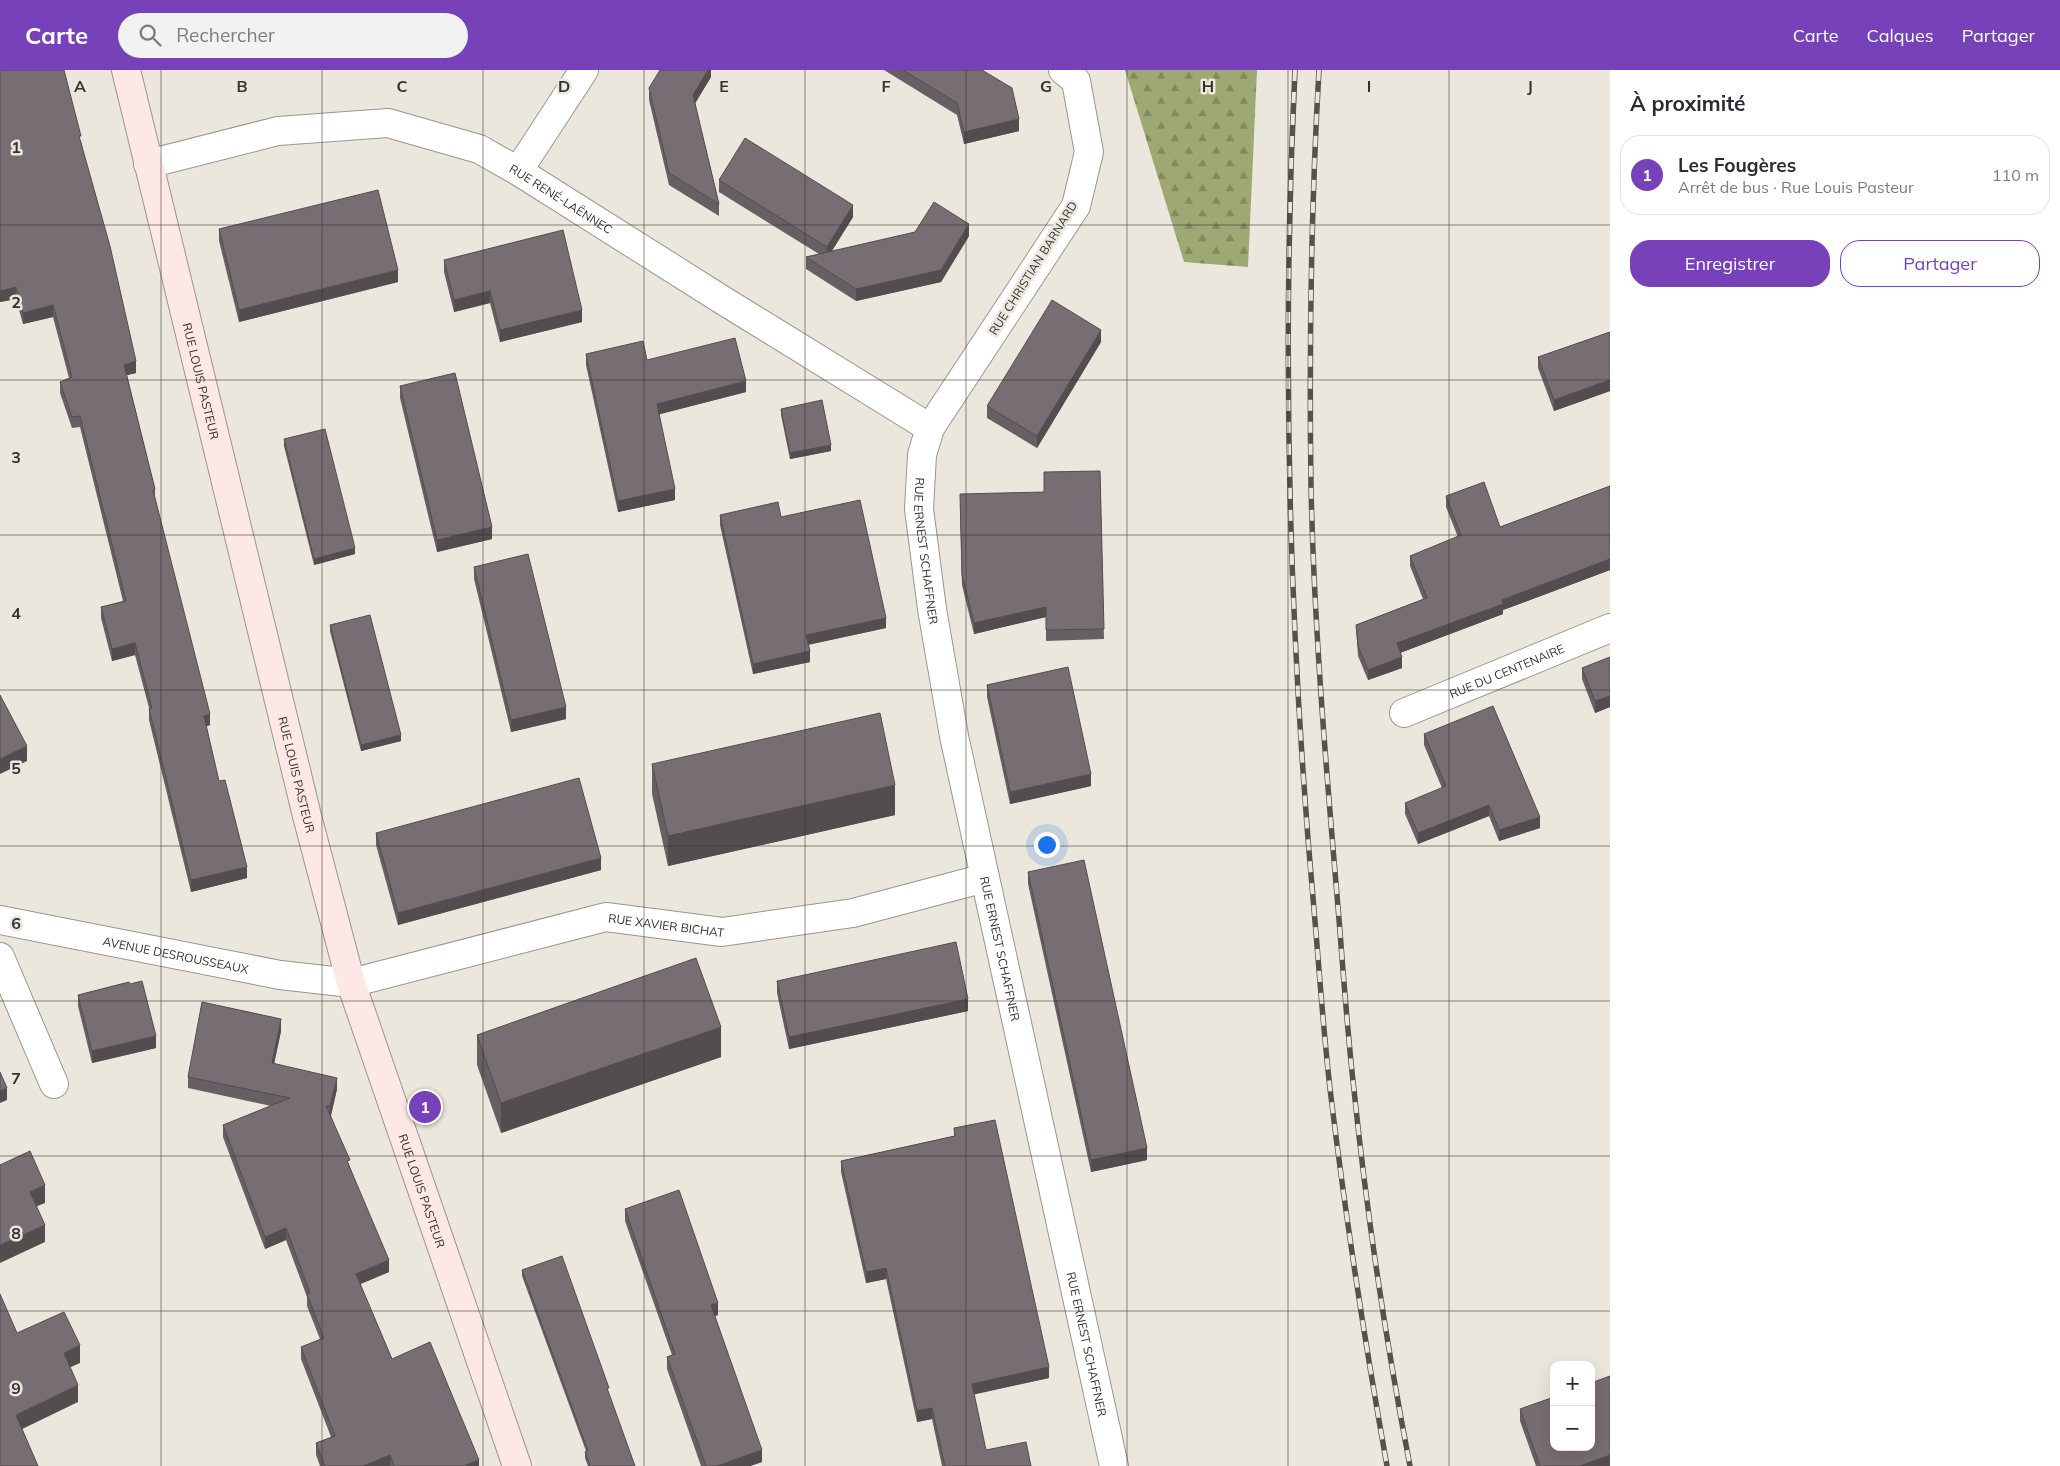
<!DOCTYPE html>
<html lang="fr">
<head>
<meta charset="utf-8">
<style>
  body { margin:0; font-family:Mulish,sans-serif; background:#f2f2f3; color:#2b2b33 }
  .controls { position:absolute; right:15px; bottom:15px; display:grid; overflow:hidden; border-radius:10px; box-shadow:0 5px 20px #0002 }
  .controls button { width:45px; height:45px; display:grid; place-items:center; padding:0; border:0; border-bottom:1px solid #e1e1e2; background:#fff; color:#2b2b33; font:25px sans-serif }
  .you { position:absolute; left:1046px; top:774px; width:18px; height:18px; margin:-12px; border:4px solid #fff; border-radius:50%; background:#1a73e8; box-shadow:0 0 0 8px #1a73e833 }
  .badge { display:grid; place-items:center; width:32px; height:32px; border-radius:50%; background:#7742b9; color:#fff; font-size:16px; font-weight:700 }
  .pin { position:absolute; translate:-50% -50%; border:2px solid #fff; box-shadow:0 1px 5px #0006 }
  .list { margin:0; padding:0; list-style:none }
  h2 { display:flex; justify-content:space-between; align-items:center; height:65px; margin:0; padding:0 20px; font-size:21px }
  h2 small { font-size:16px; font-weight:400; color:#7c7c81 }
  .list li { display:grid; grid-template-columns:32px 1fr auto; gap:15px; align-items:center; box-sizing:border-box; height:80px; margin:0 10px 10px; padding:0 10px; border:1px solid #e1e1e2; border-radius:20px }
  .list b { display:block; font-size:19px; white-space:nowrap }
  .list p { margin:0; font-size:16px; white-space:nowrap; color:#7c7c81 }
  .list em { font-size:16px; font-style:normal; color:#7c7c81 }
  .actions { display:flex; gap:10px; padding:15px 20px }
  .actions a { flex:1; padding:11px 0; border:1px solid #7742b9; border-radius:20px; text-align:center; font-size:18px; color:#7742b9 }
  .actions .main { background:#7742b9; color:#fff }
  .icon { flex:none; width:28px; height:28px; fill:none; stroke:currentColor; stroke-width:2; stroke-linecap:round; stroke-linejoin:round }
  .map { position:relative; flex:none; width:1610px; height:1396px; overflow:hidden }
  header { display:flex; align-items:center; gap:30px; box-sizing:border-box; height:70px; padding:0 25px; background:#7742b9; color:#fff }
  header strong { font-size:24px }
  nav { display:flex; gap:28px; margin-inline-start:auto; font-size:18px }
  .search { width:350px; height:45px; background:#f2f2f3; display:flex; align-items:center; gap:12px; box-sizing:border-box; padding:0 18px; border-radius:28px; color:#7c7c81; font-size:19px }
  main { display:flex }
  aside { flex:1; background:#fff }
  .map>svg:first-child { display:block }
  .forest { fill:url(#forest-firs) }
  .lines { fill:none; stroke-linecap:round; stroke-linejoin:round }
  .street-casing { stroke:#9a968d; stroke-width:30 }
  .secondary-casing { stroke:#9a968d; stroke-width:30 }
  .street { stroke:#fff; stroke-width:28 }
  .secondary { stroke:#fde8e5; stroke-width:28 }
  .rail-casing { stroke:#54524d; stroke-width:5.5 }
  .rail { stroke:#ebe7dd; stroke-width:4; stroke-dasharray:11; stroke-linecap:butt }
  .wall { fill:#665f63 }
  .shaded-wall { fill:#534d50 }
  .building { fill:#776e73; stroke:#534d50 }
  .grid { fill:none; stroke:#34322e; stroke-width:1; stroke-opacity:0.55 }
  .labels { text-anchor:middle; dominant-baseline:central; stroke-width:5; stroke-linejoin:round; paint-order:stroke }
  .street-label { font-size:12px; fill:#34322e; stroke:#ebe7dd }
  .grid-label { font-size:16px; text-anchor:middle; font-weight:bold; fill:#34322e; stroke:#ebe7dd; stroke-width:5; stroke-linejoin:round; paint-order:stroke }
</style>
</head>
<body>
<header>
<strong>Carte</strong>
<div class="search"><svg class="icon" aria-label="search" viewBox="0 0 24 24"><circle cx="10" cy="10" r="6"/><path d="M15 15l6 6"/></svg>Rechercher</div>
<nav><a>Carte</a><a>Calques</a><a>Partager</a></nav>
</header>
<main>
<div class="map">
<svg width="1610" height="1396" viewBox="0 0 1610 1396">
  <defs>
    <pattern id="forest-firs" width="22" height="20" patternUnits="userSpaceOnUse" patternTransform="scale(1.25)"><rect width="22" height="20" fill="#9ea873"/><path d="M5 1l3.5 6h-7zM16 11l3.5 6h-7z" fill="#82895f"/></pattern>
  </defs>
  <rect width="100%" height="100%" fill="#ebe7dd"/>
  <path class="forest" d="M 1125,0 L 1257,0 L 1248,197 L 1184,192 Z"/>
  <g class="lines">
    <defs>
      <g id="street">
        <path id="s1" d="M 1063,0 L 1076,11 L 1089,82 L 1076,136 L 930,358 L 922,385 L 919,439 L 932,539 L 954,666 L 1114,1396"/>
        <path id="s2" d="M 148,94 L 278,61 L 388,53 L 479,79 L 518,101 L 724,231 L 930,358"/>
        <path d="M 518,101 L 584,0"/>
        <path id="s3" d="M 1404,643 L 1610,558"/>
        <path id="s4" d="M 0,850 L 280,905 L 351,913 L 606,847 L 722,862 L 853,843 L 985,808"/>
        <path d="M 0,887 L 54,1014"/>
      </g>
      <g id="secondary">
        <path id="s5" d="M 126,0 L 307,746 L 351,913 L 517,1396"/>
      </g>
    </defs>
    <use href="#street" class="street-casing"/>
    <use href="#secondary" class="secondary-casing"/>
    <use href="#street" class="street"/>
    <use href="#secondary" class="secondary"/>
    <defs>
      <g id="rail">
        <path d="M 1295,0 C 1281,285 1289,567 1315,851 C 1320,910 1324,969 1331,1027 C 1346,1150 1365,1273 1387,1396"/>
        <path d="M 1319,0 C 1311,138 1309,277 1311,416 C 1314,556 1326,697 1338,837 C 1343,898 1347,959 1354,1020 C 1367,1146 1386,1272 1410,1396"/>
      </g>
    </defs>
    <use href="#rail" class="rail-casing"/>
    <use href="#rail" class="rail"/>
  </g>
  <g class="wall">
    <path d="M 0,0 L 81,71 L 136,303 L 127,305 L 155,419 L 155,429 L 210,655 L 206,656 L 219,711 L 247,808 L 191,822 L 149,650 L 149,638 L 135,585 L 112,591 L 101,548 L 101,537 L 123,531 L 80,357 L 72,358 L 60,323 L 60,312 L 69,308 L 53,247 L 23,254 L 16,229 L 0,232 Z"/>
    <path d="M 711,0 L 711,7 L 695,33 L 719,134 L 719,146 L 669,115 L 649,30 L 649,18 Z"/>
    <path d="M 884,0 L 982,0 L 1019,61 L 964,74 L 957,45 Z"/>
    <path d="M 719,110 L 853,147 L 831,182 L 969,166 L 941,212 L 856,231 L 806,199 L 806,187 L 819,184 L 719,122 Z"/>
    <path d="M 219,159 L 398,212 L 239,252 L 219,171 Z"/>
    <path d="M 444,190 L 582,252 L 500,272 L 490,233 L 454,242 L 444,202 Z"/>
    <path d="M 1610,262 L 1610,321 L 1554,341 L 1538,298 L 1538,287 Z"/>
    <path d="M 1101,272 L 1037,378 L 987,348 L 987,336 Z"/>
    <path d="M 586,284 L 647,290 L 746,322 L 659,344 L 675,430 L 618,442 L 586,295 Z"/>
    <path d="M 400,316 L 492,469 L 437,482 L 400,328 Z"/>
    <path d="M 781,339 L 831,381 L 790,389 L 781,345 Z"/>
    <path d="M 284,369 L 355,484 L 314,495 L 284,376 Z"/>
    <path d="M 1100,401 L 1104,569 L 1046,571 L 1046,547 L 974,564 L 962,515 L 960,434 L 1044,422 Z"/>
    <path d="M 1610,416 L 1610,500 L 1503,540 L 1503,544 L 1400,583 L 1402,598 L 1368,610 L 1358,586 L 1356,555 L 1423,529 L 1410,496 L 1410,486 L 1458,467 L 1446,437 L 1446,426 L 1500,457 Z"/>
    <path d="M 720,445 L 781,447 L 886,558 L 808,575 L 810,592 L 753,604 L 720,455 Z"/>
    <path d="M 474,497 L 566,649 L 511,662 L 474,509 Z"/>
    <path d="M 330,555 L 401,671 L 361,681 L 330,561 Z"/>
    <path d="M 1610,587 L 1610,637 L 1595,643 L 1582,609 L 1582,598 Z"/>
    <path d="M 987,615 L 1091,716 L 1010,734 L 987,627 Z"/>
    <path d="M 1424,664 L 1540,758 L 1499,771 L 1489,746 L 1418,774 L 1405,744 L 1405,733 L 1442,718 L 1424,675 Z"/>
    <path d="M 652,694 L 895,745 L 668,796 L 652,724 Z"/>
    <path d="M 376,763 L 601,800 L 398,855 L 376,775 Z"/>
    <path d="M 1028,802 L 1147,1090 L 1091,1102 L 1028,814 Z"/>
    <path d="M 777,911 L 968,941 L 789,979 L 777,923 Z"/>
    <path d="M 78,925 L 156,978 L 92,993 L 78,936 Z"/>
    <path d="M 281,961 L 274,993 L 337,1019 L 331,1046 L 389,1202 L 360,1214 L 392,1289 L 479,1396 L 320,1396 L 316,1385 L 316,1373 L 331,1367 L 301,1289 L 301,1277 L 320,1269 L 307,1236 L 307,1227 L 286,1170 L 265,1179 L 223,1067 L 223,1055 L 271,1036 L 188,1018 L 188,1007 Z"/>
    <path d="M 477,965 L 721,987 L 501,1063 L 477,995 Z"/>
    <path d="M 954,1058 L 1049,1308 L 974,1324 L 986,1380 L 1031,1396 L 942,1396 L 932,1349 L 917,1352 L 886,1209 L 866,1213 L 841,1102 L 841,1091 L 954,1066 Z"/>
    <path d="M 625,1139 L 718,1245 L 715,1246 L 762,1392 L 750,1396 L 701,1396 L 667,1299 L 667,1287 L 672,1285 L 625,1151 Z"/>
    <path d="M 522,1200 L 609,1324 L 635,1396 L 588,1396 L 585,1388 L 585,1382 L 586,1381 L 522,1206 Z"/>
    <path d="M 1520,1339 L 1610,1396 L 1536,1396 L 1520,1351 Z"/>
  </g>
  <g class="shaded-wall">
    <path d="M 708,0 L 711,0 L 711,7 L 693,37 L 693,25 Z"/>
    <path d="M 1019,49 L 1019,61 L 964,74 L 964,62 Z"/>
    <path d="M 853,135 L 853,147 L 827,189 L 827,177 Z"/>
    <path d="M 969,154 L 969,166 L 941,212 L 856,231 L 856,219 Z"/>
    <path d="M 398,200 L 398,212 L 239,252 L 239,240 Z"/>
    <path d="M 16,217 L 16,229 L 0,232 L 0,221 Z"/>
    <path d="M 490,221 L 490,233 L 454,242 L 454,230 Z"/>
    <path d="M 53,235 L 53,247 L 23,254 L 23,243 Z"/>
    <path d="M 582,240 L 582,252 L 500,272 L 500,260 Z"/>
    <path d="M 1101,260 L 1101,272 L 1037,378 L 1037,366 Z"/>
    <path d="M 136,291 L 136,303 L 124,306 L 124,295 Z"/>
    <path d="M 1610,310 L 1610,321 L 1554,341 L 1554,330 Z"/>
    <path d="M 746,311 L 746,322 L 657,345 L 657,334 Z"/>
    <path d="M 831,375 L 831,381 L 790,389 L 790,383 Z"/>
    <path d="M 675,419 L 675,430 L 618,442 L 618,431 Z"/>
    <path d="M 492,457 L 492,469 L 437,482 L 437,470 Z"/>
    <path d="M 355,478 L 355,484 L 314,495 L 314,489 Z"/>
    <path d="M 1610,489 L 1610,500 L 1503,540 L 1503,544 L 1397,584 L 1397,573 L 1502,530 Z"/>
    <path d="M 1046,537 L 1046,547 L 974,564 L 974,553 Z"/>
    <path d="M 886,548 L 886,558 L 806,575 L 806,565 Z"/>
    <path d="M 135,573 L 135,585 L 112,591 L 112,579 Z"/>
    <path d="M 810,581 L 810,592 L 753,604 L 753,594 Z"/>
    <path d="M 1402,587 L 1402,598 L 1368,610 L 1368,600 Z"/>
    <path d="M 1610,626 L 1610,637 L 1595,643 L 1595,631 Z"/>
    <path d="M 566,637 L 566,649 L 511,662 L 511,650 Z"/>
    <path d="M 210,644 L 210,655 L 204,657 L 204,646 Z"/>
    <path d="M 401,665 L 401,671 L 361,681 L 361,675 Z"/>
    <path d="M 27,676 L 27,691 L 0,704 L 0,689 Z"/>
    <path d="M 1091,704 L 1091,716 L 1010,734 L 1010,722 Z"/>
    <path d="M 895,715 L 895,745 L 668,796 L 668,766 Z"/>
    <path d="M 1489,735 L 1489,746 L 1418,774 L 1418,763 Z"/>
    <path d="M 1540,747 L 1540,758 L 1499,771 L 1499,760 Z"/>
    <path d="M 601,788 L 601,800 L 398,855 L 398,843 Z"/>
    <path d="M 247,797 L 247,808 L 191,822 L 191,810 Z"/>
    <path d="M 968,929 L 968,941 L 789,979 L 789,967 Z"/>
    <path d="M 281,949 L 281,961 L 272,1004 L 272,993 Z"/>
    <path d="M 721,957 L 721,987 L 501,1063 L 501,1033 Z"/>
    <path d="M 156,966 L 156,978 L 92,993 L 92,981 Z"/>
    <path d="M 337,1008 L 337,1019 L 330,1048 L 330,1036 Z"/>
    <path d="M 7,1018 L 7,1030 L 0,1033 L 0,1021 Z"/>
    <path d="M 1147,1078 L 1147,1090 L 1091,1102 L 1091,1090 Z"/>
    <path d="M 45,1115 L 45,1133 L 30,1139 L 30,1122 Z"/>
    <path d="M 45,1155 L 45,1172 L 0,1193 L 0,1175 Z"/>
    <path d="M 286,1158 L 286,1170 L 265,1179 L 265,1167 Z"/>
    <path d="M 389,1190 L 389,1202 L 356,1216 L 356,1204 Z"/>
    <path d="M 886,1198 L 886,1209 L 866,1213 L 866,1202 Z"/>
    <path d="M 718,1233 L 718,1245 L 711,1247 L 711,1235 Z"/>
    <path d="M 80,1275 L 80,1293 L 64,1300 L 64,1283 Z"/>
    <path d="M 1049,1297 L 1049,1308 L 972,1325 L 972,1314 Z"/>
    <path d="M 78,1315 L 78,1332 L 16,1362 L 16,1345 Z"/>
    <path d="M 932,1338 L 932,1349 L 917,1352 L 917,1341 Z"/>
    <path d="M 762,1380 L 762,1392 L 750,1396 L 717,1396 Z"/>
    <path d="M 390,1385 L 390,1396 L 363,1396 Z"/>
    <path d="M 1610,1385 L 1610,1396 L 1580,1396 Z"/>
    <path d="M 479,1390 L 479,1396 L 466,1396 L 466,1395 Z"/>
  </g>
  <g class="building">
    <path d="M 0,0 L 64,0 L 81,66 L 79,66 L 110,176 L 136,291 L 124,295 L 155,419 L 153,420 L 210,644 L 204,646 L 219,711 L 225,710 L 247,797 L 191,810 L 149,639 L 152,638 L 135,573 L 112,579 L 101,537 L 126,531 L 80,346 L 72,347 L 60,312 L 72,307 L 53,235 L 23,243 L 16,217 L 0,221 Z"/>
    <path d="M 660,0 L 708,0 L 693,25 L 719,134 L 669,103 L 649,18 Z"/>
    <path d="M 903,0 L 982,0 L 1012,18 L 1019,49 L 964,62 L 957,33 Z"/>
    <path d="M 745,68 L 853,135 L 827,177 L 719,110 Z"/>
    <path d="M 378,120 L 398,200 L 239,240 L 219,159 Z"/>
    <path d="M 934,132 L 969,154 L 941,200 L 856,219 L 806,187 L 915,162 Z"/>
    <path d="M 563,160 L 582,240 L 500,260 L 490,221 L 454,230 L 444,190 Z"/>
    <path d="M 1052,230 L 1101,260 L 1037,366 L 987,336 Z"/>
    <path d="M 1610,262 L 1610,310 L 1554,330 L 1538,287 Z"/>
    <path d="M 735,268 L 746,311 L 657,334 L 675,419 L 618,431 L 586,284 L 643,271 L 647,290 Z"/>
    <path d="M 455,303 L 492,457 L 437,470 L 400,316 Z"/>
    <path d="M 822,330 L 831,375 L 790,383 L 781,339 Z"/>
    <path d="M 325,359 L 355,478 L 314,489 L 284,369 Z"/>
    <path d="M 1100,401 L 1104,559 L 1046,560 L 1046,537 L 974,553 L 962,505 L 960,424 L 1044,422 L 1044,402 Z"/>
    <path d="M 1484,412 L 1500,457 L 1610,416 L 1610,489 L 1502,530 L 1503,534 L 1397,573 L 1402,587 L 1368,600 L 1358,576 L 1356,555 L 1427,528 L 1410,486 L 1461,465 L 1446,426 Z"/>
    <path d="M 860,430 L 886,548 L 806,565 L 810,581 L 753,594 L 720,445 L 778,432 L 781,447 Z"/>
    <path d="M 528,484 L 566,637 L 511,650 L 474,497 Z"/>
    <path d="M 370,545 L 401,665 L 361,675 L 330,555 Z"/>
    <path d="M 1610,587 L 1610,626 L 1595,631 L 1582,598 Z"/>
    <path d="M 1068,597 L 1091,704 L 1010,722 L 987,615 Z"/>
    <path d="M 0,625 L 27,676 L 0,689 Z"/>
    <path d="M 1493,636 L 1540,747 L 1499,760 L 1489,735 L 1418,763 L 1405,733 L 1446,716 L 1424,664 Z"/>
    <path d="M 880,643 L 895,715 L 668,766 L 652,694 Z"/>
    <path d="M 579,708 L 601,788 L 398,843 L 376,763 Z"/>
    <path d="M 1084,790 L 1147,1078 L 1091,1090 L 1028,802 Z"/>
    <path d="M 956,872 L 968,929 L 789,967 L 777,911 Z"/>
    <path d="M 696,888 L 721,957 L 501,1033 L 477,965 Z"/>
    <path d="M 142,911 L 156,966 L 92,981 L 78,925 L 129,912 L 130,914 Z"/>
    <path d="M 202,932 L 281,949 L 272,993 L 337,1008 L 330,1036 L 326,1036 L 350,1090 L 347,1091 L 389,1190 L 356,1204 L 392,1289 L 430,1272 L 479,1390 L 466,1395 L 466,1396 L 394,1396 L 390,1385 L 363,1396 L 325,1396 L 316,1373 L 335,1366 L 301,1277 L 324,1268 L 307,1224 L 310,1223 L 286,1158 L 265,1167 L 223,1055 L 290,1028 L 188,1007 Z"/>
    <path d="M 0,1002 L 7,1018 L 0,1021 Z"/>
    <path d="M 995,1050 L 1049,1297 L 972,1314 L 986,1380 L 1026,1372 L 1031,1396 L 945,1396 L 932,1338 L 917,1341 L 886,1198 L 866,1202 L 841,1091 L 955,1066 L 954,1058 Z"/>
    <path d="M 30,1081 L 45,1115 L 30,1122 L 45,1155 L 0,1175 L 0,1095 Z"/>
    <path d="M 679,1120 L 718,1233 L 711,1235 L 762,1380 L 717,1396 L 706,1396 L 667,1287 L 675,1284 L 625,1139 Z"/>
    <path d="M 562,1186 L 609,1318 L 607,1318 L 635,1396 L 590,1396 L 585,1382 L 588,1381 L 522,1200 Z"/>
    <path d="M 0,1224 L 17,1263 L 64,1242 L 80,1275 L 64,1283 L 78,1315 L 16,1345 L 38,1396 L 0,1396 Z"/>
    <path d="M 1610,1306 L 1610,1385 L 1580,1396 L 1540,1396 L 1520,1339 L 1554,1327 L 1554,1377 L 1591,1377 L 1591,1313 Z"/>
  </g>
  <path class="grid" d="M 161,0 L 161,1396M 322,0 L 322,1396M 483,0 L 483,1396M 644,0 L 644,1396M 805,0 L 805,1396M 966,0 L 966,1396M 1127,0 L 1127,1396M 1288,0 L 1288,1396M 1449,0 L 1449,1396M 0,155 L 1610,155M 0,310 L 1610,310M 0,465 L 1610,465M 0,620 L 1610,620M 0,776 L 1610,776M 0,931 L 1610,931M 0,1086 L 1610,1086M 0,1241 L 1610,1241"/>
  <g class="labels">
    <g class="street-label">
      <text stroke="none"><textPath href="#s2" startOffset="435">RUE RENÉ-LAËNNEC</textPath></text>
      <text transform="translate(1033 198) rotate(-58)">RUE CHRISTIAN BARNARD</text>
      <text stroke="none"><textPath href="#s5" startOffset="320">RUE LOUIS PASTEUR</textPath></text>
      <text stroke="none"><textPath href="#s1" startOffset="535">RUE ERNEST SCHAFFNER</textPath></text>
      <text stroke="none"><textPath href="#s3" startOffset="111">RUE DU CENTENAIRE</textPath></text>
      <text stroke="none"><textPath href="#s5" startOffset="725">RUE LOUIS PASTEUR</textPath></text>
      <text stroke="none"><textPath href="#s4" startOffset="681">RUE XAVIER BICHAT</textPath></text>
      <text stroke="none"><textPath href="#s1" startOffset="940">RUE ERNEST SCHAFFNER</textPath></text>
      <text stroke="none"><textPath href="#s4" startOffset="179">AVENUE DESROUSSEAUX</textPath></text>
      <text stroke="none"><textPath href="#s5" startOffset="1160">RUE LOUIS PASTEUR</textPath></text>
      <text stroke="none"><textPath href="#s1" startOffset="1345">RUE ERNEST SCHAFFNER</textPath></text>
    </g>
  </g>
  <g class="grid-label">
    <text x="80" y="22">A</text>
    <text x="242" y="22">B</text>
    <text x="402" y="22">C</text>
    <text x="564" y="22">D</text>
    <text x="724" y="22">E</text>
    <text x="886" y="22">F</text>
    <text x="1046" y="22">G</text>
    <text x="1208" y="22">H</text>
    <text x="1369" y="22">I</text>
    <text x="1530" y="22">J</text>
    <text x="16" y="83">1</text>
    <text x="16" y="238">2</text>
    <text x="16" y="393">3</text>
    <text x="16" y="549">4</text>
    <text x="16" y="704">5</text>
    <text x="16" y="859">6</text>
    <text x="16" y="1014">7</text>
    <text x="16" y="1169">8</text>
    <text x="16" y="1324">9</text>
  </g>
</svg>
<div class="controls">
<button>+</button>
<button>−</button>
</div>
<div class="you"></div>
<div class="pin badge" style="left:425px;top:1037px">1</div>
</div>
<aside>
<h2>À proximité<small></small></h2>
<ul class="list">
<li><span class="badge">1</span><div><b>Les Fougères</b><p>Arrêt de bus · Rue Louis Pasteur</p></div><em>110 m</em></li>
</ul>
<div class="actions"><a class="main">Enregistrer</a><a>Partager</a></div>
</aside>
</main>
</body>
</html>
